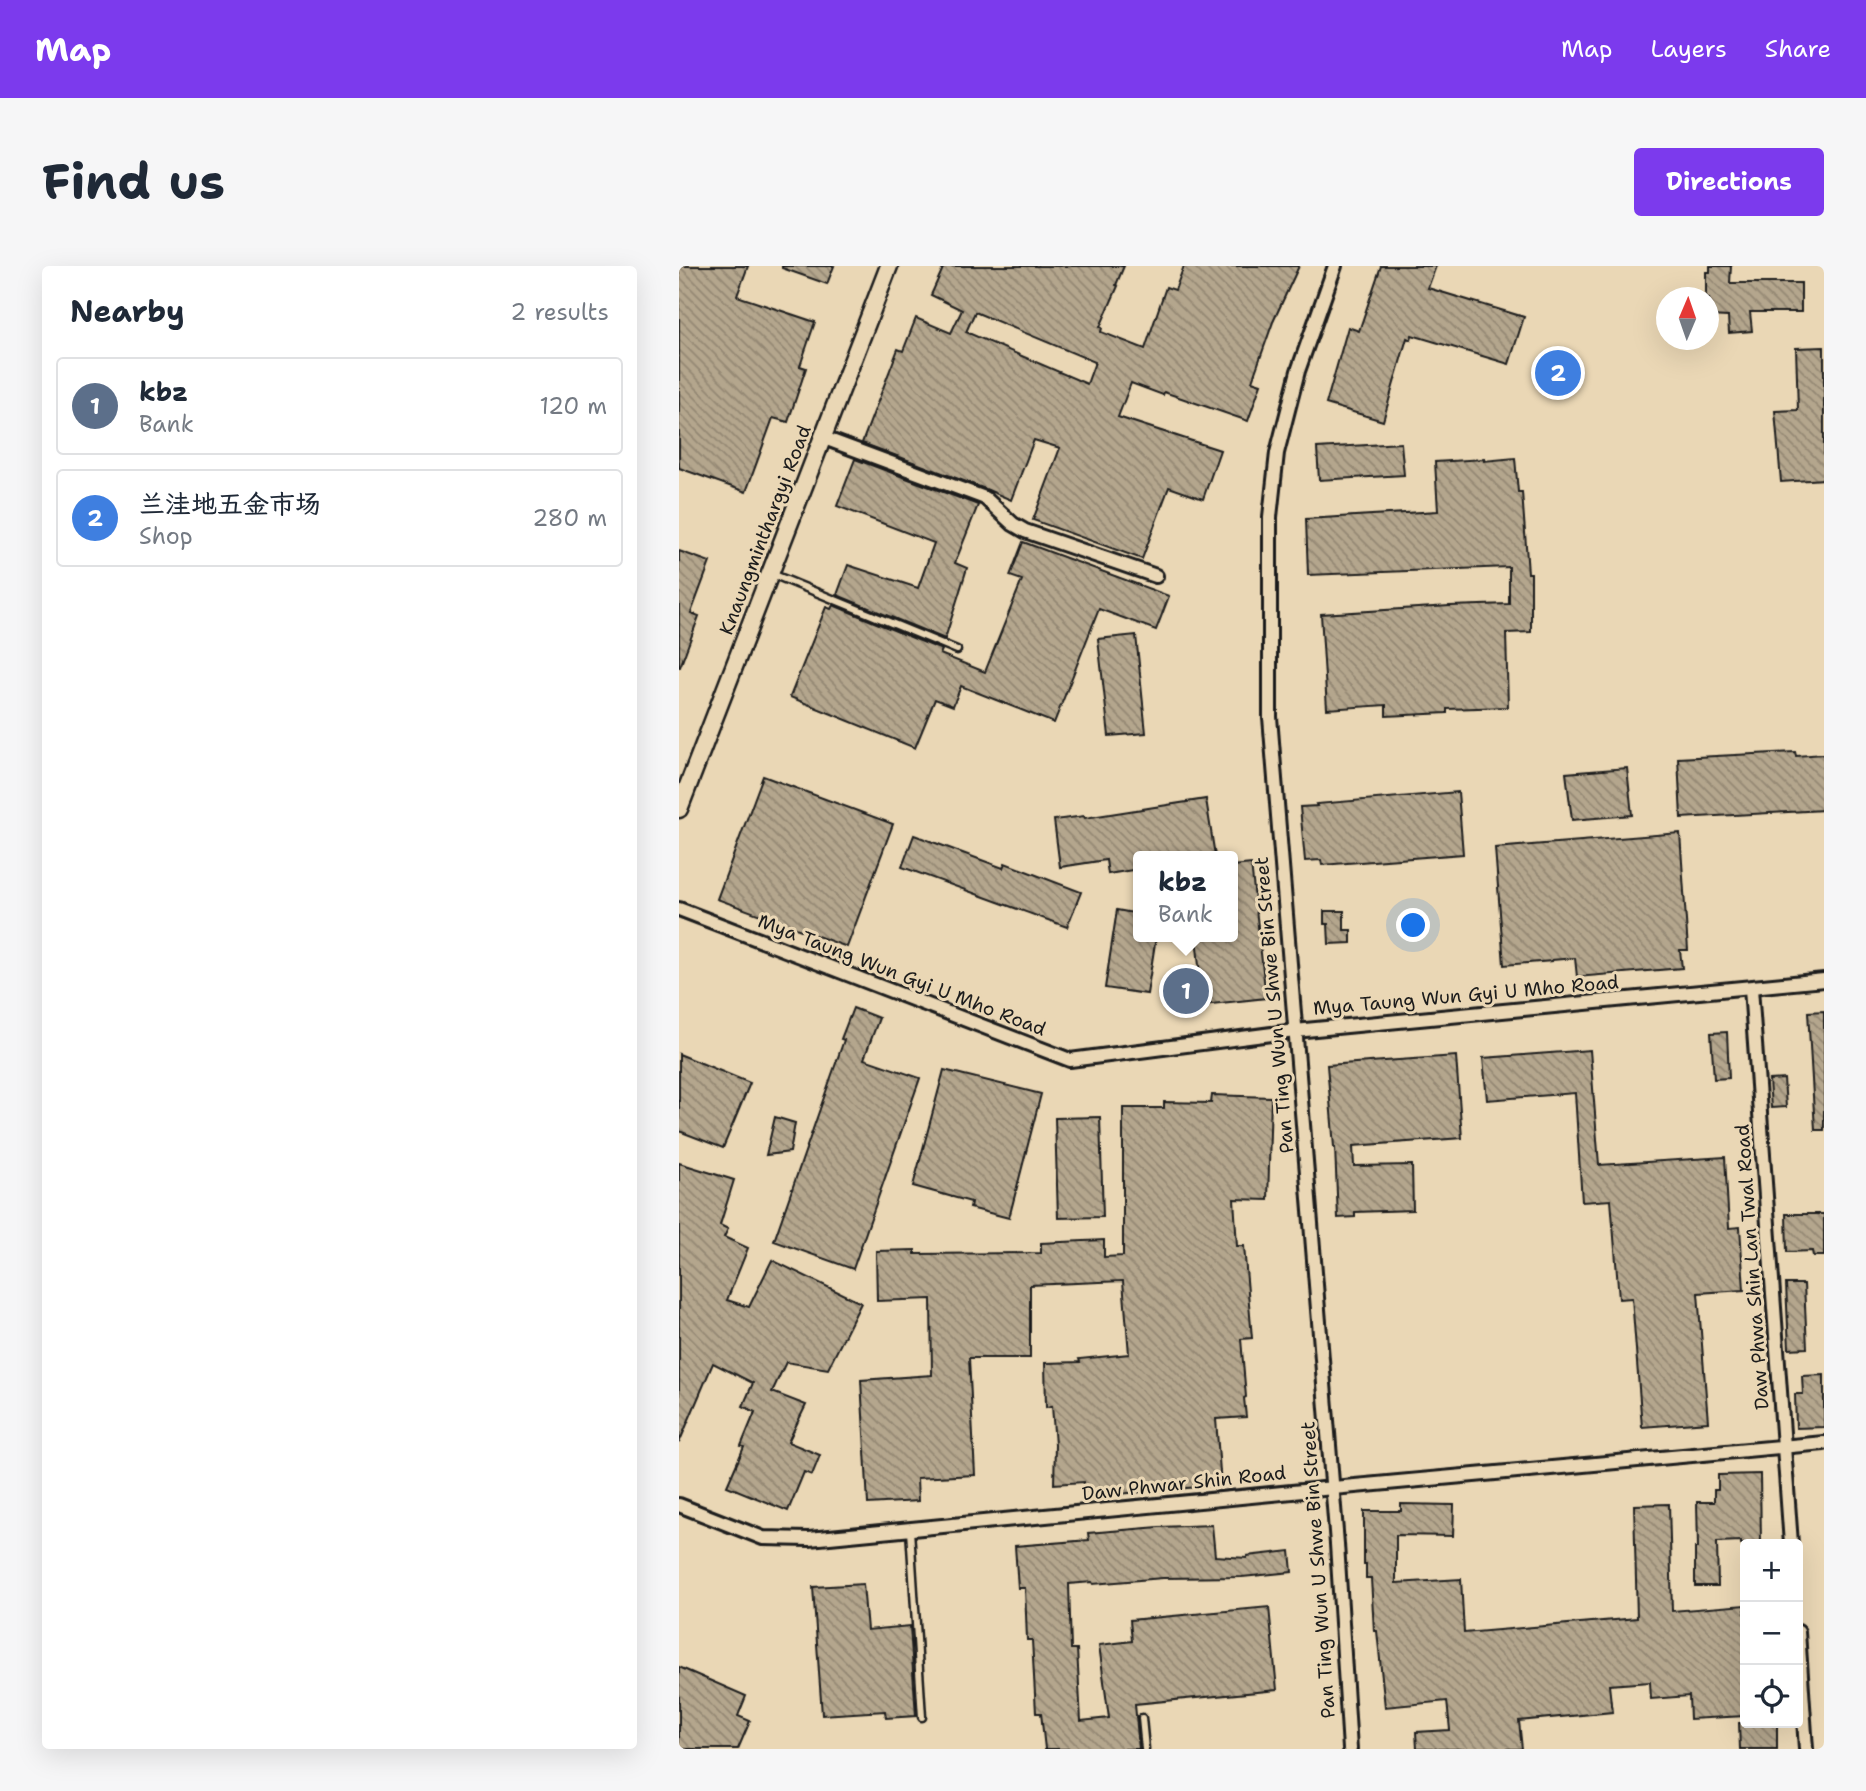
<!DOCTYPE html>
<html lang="en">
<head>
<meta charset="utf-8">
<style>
  body { margin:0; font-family:"Shantell Sans","LXGW WenKai TC",sans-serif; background:#f6f6f7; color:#1f2937 }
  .controls { position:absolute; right:21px; bottom:21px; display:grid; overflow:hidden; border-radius:7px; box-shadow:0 7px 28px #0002 }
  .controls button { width:63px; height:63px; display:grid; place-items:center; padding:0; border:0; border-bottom:2px solid #e0e1e3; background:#fff; color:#1f2937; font:35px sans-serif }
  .compass { position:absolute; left:977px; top:21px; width:63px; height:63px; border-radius:50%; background:#fff; box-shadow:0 7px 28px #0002; rotate:2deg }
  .you { position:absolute; left:735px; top:660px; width:24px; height:24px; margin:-18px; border:5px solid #fff; border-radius:50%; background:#1a73e8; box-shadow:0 0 0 10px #1a73e833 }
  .badge { display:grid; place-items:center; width:46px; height:46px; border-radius:50%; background:#7c3aed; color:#fff; font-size:23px; font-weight:700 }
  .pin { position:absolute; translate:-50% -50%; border:4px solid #fff; box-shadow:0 2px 7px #0006 }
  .popup { position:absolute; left:454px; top:585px; width:105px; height:91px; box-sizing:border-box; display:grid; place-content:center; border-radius:7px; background:#fff; filter:drop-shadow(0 2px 5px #0005); font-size:23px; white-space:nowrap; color:#747a83 }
  .popup b { font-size:26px; color:#1f2937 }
  .popup::after { content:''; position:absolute; left:50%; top:100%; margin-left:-14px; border:14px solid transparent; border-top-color:#fff }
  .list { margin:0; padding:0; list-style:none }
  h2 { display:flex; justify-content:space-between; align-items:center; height:91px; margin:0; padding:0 28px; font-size:30px }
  h2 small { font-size:23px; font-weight:400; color:#747a83 }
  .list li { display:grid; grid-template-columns:46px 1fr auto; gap:21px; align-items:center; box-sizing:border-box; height:98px; margin:0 14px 14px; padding:0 14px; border:2px solid #e0e1e3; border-radius:7px }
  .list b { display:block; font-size:26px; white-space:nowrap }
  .list p { margin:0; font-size:23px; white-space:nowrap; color:#747a83 }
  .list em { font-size:23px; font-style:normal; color:#747a83 }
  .icon { flex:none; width:38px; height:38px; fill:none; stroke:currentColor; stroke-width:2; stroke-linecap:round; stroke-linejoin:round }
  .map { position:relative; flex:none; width:1145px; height:1483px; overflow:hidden; border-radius:7px }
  header { display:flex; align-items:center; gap:42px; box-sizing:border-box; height:98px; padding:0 35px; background:#7c3aed; color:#fff }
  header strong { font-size:33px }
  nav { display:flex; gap:38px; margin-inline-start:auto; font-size:24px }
  .intro { display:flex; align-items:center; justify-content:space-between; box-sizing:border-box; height:168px; padding:0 42px }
  h1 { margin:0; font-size:49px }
  .button { padding:18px 32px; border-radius:7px; background:#7c3aed; color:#fff; font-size:24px; font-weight:700 }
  main { display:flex; gap:42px; padding:0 42px }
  aside { flex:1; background:#fff; border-radius:7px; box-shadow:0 7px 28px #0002 }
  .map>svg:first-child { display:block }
  .building { fill:url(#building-back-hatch); stroke:#1c1c1c; stroke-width:2; fill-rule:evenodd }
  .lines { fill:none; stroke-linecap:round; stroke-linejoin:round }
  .service-casing { stroke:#1c1c1c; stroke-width:11 }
  .minor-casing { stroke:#1c1c1c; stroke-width:18 }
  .tertiary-casing { stroke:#1c1c1c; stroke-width:21 }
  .service { stroke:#ead7b5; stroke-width:6 }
  .minor { stroke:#ead7b5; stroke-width:12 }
  .tertiary { stroke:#ead7b5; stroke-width:16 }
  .labels { text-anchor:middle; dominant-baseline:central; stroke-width:6; stroke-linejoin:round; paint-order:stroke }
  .street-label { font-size:19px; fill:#1c1c1c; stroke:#ead7b5 }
</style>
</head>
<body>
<header>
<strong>Map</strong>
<nav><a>Map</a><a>Layers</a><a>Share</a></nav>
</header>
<div class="intro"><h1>Find us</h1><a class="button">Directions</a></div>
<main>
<aside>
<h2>Nearby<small>2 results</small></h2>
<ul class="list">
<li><span class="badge" style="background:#5c6f8a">1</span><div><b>kbz</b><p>Bank</p></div><em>120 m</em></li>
<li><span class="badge" style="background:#3f7fe0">2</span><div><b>兰洼地五金市场</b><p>Shop</p></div><em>280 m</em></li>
</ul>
</aside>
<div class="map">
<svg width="1145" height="1483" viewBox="0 0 1145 1483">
  <defs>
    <pattern id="building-back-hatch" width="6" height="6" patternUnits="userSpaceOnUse" patternTransform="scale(1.75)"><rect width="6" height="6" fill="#b4a68d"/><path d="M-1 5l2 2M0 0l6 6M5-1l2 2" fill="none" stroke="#928672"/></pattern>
  </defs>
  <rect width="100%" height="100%" fill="#ead7b5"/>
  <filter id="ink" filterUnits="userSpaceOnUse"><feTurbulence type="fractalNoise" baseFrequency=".0143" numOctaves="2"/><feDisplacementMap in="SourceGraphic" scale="14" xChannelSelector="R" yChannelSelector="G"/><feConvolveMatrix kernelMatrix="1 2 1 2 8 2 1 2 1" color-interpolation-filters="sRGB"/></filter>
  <g filter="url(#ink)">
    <g class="building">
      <path d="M 0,0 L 69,0 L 58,30 L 136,56 L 121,100 L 127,102 L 109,156 L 94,152 L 67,226 L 0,202 Z"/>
      <path d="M 103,0 L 155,0 L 148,18 L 103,2 Z"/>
      <path d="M 265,0 L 445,0 L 437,19 L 439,20 L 421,61 L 423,62 L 422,66 L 466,83 L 487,21 L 496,24 L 505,0 L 620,0 L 594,56 L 573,115 L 582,118 L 569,155 L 485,126 L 484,129 L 452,117 L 439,151 L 541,184 L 524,233 L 490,221 L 463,293 L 354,254 L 381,182 L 355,174 L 332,234 L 309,224 L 183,177 L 219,83 L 224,85 L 237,52 L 272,67 L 283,44 L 252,29 ZM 296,46 L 416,96 L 408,118 L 287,66 Z"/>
      <path d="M 702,0 L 757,0 L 749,22 L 845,51 L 830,98 L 733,69 L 732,74 L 728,72 L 704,155 L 647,138 L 669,61 L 680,65 Z"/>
      <path d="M 1031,0 L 1052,0 L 1051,17 L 1122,17 L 1122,46 L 1071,46 L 1073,65 L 1050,67 L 1049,51 L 1030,50 L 1030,32 L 1027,32 L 1027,6 L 1031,6 Z"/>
      <path d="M 1145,81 L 1145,213 L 1102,216 L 1096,145 L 1119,144 L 1117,82 Z"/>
      <path d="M 722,177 L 725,209 L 640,214 L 638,182 Z"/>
      <path d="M 836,192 L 839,226 L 843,226 L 849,307 L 852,307 L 852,366 L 827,367 L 829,441 L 768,443 L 768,447 L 707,450 L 707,439 L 648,443 L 642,348 L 771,340 L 830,338 L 830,301 L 629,309 L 627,253 L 759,245 L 756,196 L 805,193 L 805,195 Z"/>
      <path d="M 176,193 L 299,239 L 276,297 L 288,302 L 266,373 L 158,329 L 169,299 L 239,322 L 255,277 L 158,240 Z"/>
      <path d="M 344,276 L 490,330 L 477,364 L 420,343 L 375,457 L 282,420 L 274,440 L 256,433 L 236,482 L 111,431 L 147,341 L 152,343 L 154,339 L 263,384 L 261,388 L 306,406 L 343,314 L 331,310 Z"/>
      <path d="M 0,285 L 31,296 L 12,347 L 20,350 L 1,401 L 0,401 Z"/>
      <path d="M 457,369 L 467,467 L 430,470 L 419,373 Z"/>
      <path d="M 1116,486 L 1117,490 L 1145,488 L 1145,544 L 1002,552 L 999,492 Z"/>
      <path d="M 948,502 L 953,549 L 893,554 L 887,507 Z"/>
      <path d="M 84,510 L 214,558 L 168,681 L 38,633 Z"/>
      <path d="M 779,526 L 784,588 L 643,599 L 642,594 L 626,595 L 621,541 L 638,540 L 637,538 Z"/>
      <path d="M 527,533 L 536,590 L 460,590 L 460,603 L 429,608 L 427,594 L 381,601 L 375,554 L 405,550 L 406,552 Z"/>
      <path d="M 1001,567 L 1009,684 L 1001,684 L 1003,702 L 898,711 L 896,692 L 873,694 L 873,695 L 825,699 L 816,582 Z"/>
      <path d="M 235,569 L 324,602 L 326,597 L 402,626 L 388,661 L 223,601 Z"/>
      <path d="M 572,598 L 587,732 L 524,739 L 517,671 L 554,671 L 554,600 Z"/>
      <path d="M 438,644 L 460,648 L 460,671 L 477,671 L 468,728 L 426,722 Z"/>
      <path d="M 645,645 L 665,645 L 665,664 L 672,664 L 672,677 L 650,678 L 649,658 L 645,658 Z"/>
      <path d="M 174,742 L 200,752 L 185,793 L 241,812 L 174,1003 L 95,975 L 165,774 L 162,773 Z"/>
      <path d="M 1145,745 L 1145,864 L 1136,864 L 1129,746 Z"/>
      <path d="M 1048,766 L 1050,812 L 1035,813 L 1032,767 Z"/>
      <path d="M 911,784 L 920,899 L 1046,891 L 1050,962 L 1061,961 L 1065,1024 L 1019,1027 L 1029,1156 L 963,1161 L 953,1032 L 940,1033 L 932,934 L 903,936 L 896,827 L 808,834 L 804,792 Z"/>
      <path d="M 0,788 L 71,817 L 44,882 L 0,865 Z"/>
      <path d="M 777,790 L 783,872 L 674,880 L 675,900 L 733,899 L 734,944 L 676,946 L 676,951 L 659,952 L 656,881 L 655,881 L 648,799 Z"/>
      <path d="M 265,804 L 362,828 L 330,952 L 291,942 L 292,936 L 234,920 Z"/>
      <path d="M 1105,813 L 1107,841 L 1092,842 L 1090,814 Z"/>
      <path d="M 533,829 L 592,831 L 589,934 L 555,933 L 558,980 L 565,980 L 573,1072 L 562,1073 L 567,1131 L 565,1132 L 567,1151 L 537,1153 L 542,1219 L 405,1231 L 405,1216 L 375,1218 L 376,1179 L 373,1140 L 367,1141 L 366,1097 L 401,1096 L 400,1093 L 450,1088 L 444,1015 L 351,1019 L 351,1092 L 290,1092 L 296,1209 L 238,1212 L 239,1235 L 189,1238 L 182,1114 L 253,1109 L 252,1033 L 198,1035 L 197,985 L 236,984 L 236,988 L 362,987 L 362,977 L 425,974 L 425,991 L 444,990 L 444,842 L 485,842 L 485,836 L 532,837 Z"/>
      <path d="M 96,851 L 116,857 L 111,886 L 87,889 Z"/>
      <path d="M 421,851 L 424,951 L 379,952 L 376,852 Z"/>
      <path d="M 0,897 L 55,914 L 41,959 L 49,963 L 45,971 L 69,982 L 48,1034 L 70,1041 L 93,994 L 182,1037 L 149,1103 L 107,1096 L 93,1126 L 127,1139 L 109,1176 L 141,1189 L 133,1209 L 125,1206 L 109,1245 L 48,1220 L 65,1181 L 62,1180 L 76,1146 L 64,1140 L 74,1117 L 34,1097 L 0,1177 Z"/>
      <path d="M 1107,948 L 1145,948 L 1145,990 L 1134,990 L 1133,985 L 1108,986 Z"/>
      <path d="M 1107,1018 L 1125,1018 L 1128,1082 L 1110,1083 Z"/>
      <path d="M 1145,1109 L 1145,1161 L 1117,1162 L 1116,1128 L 1124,1128 L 1123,1110 Z"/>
      <path d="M 1081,1208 L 1082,1278 L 1062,1278 L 1062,1275 L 1038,1276 L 1039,1320 L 1016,1320 L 1016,1282 L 1019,1282 L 1018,1236 L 1035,1236 L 1035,1224 L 1039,1224 L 1039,1209 Z"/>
      <path d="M 722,1238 L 775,1239 L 774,1270 L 717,1269 L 717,1317 L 782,1313 L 785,1367 L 958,1352 L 955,1239 L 990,1238 L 993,1345 L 1066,1339 L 1066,1450 L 1011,1453 L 1010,1430 L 972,1433 L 971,1416 L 930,1419 L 933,1446 L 840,1455 L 843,1483 L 738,1483 L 737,1466 L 771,1464 L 768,1435 L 706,1441 L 698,1365 L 695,1365 L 692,1312 L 687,1312 L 687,1298 L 685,1298 L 685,1245 L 722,1245 Z"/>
      <path d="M 533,1259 L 536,1290 L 568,1292 L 568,1290 L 611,1285 L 613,1306 L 563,1311 L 484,1312 L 414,1318 L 413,1316 L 390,1318 L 392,1383 L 398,1383 L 402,1455 L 430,1452 L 420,1379 L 453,1375 L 451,1354 L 590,1341 L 598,1424 L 456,1438 L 460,1483 L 366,1483 L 362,1447 L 357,1447 L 353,1374 L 348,1374 L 346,1322 L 339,1322 L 336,1280 L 410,1274 L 409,1267 L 480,1261 Z"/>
      <path d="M 184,1318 L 188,1364 L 231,1360 L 237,1450 L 207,1452 L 206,1445 L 143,1449 L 134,1321 Z"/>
      <path d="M 0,1401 L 67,1430 L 59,1450 L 71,1455 L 59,1483 L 0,1483 Z"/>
      <path d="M 1060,1457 L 1098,1457 L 1098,1483 L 1061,1483 Z"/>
    </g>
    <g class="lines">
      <defs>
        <g id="service">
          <path d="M 93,308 L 278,384"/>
          <path d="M 231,1264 L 243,1451"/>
          <path d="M 463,1452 L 466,1483"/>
        </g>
        <g id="minor">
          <path d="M 656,0 L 619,105 L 598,187 L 591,251 L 591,451 L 658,1278 L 671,1483"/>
          <path d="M 145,172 L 306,232 L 334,258 L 346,265 L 477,310"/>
          <path d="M 0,643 L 391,794 L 616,765 L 1145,714"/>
          <path d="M 1072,722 L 1112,1278"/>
          <path d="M 0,1239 L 84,1272 L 130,1273 L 654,1222 L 1145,1177"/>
          <path d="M 1119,1366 L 1127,1483"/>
        </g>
        <path id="tertiary" d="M 0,543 L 210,0"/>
      </defs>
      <use href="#service" class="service-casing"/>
      <use href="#minor" class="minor-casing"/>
      <use href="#tertiary" class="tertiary-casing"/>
      <use href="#service" class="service"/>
      <use href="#minor" class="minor"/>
      <use href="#tertiary" class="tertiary"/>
    </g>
  </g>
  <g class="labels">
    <g class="street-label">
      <text transform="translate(86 264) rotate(-69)">Knaungminthargyi Road</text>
      <text transform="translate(223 709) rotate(21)">Mya Taung Wun Gyi U Mho Road</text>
      <text transform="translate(787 729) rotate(-5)">Mya Taung Wun Gyi U Mho Road</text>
      <text transform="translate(595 739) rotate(-95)">Pan Ting Wun U Shwe Bin Street</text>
      <text transform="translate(1073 1001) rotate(-94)">Daw Phwa Shin Lan Twal Road</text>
      <text transform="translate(505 1217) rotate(-6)">Daw Phwar Shin Road</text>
      <text transform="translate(639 1304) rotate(-94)">Pan Ting Wun U Shwe Bin Street</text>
    </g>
  </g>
</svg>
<div class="controls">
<button>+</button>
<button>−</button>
<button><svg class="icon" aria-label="locate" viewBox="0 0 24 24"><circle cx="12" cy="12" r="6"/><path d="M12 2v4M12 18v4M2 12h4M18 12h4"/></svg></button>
</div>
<svg class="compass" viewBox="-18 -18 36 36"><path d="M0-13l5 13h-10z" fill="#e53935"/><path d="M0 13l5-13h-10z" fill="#747a83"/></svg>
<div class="you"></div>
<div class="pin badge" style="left:507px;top:725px;background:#5c6f8a">1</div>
<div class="popup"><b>kbz</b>Bank</div>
<div class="pin badge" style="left:879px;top:107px;background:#3f7fe0">2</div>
</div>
</main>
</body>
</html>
